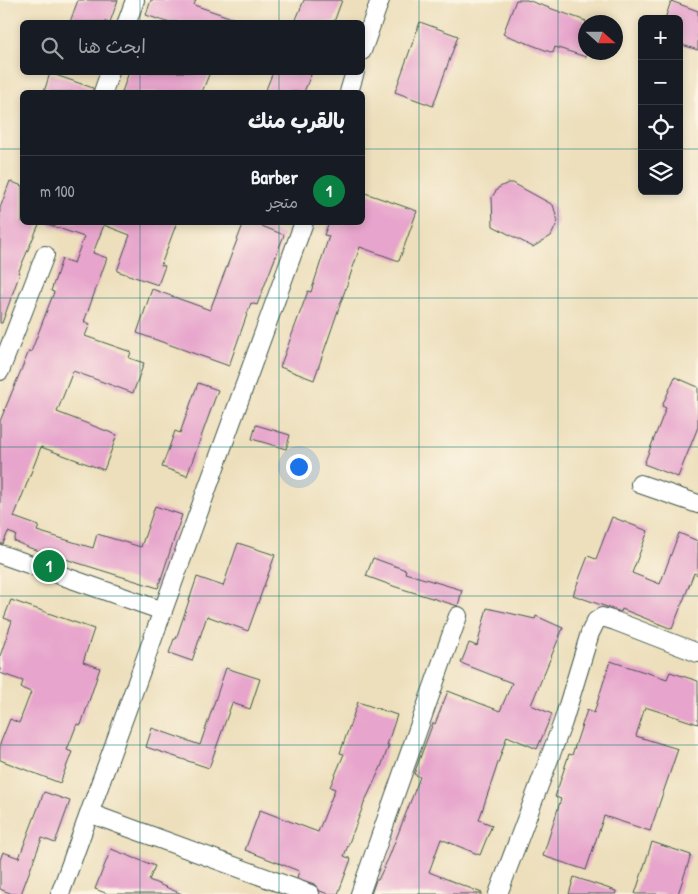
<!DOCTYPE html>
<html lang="ar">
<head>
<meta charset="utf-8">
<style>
  body { margin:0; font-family:"Patrick Hand","Playpen Sans Arabic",sans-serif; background:#20242c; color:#f1f3f6; direction:rtl }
  .controls { position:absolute; right:15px; top:15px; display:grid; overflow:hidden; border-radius:8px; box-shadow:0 2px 8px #0003 }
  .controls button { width:45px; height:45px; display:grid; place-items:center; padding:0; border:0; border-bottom:1px solid #363941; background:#171b24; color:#f1f3f6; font:25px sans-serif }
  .compass { position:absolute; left:578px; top:15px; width:45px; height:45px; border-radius:50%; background:#171b24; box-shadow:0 2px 8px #0003; rotate:111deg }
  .you { position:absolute; left:298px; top:466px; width:18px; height:18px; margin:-12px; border:4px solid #fff; border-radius:50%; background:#1a73e8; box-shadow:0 0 0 8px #1a73e833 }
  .badge { display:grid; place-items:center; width:32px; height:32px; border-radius:50%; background:#0b8043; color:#fff; font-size:16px; font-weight:700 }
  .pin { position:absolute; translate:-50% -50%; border:2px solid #fff; box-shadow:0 1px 5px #0006 }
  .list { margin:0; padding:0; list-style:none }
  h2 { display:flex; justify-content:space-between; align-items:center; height:65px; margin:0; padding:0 20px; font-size:21px }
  h2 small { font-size:16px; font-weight:400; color:#9ea1a6 }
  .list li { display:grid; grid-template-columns:32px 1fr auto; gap:15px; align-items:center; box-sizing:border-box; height:70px; padding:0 20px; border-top:1px solid #363941 }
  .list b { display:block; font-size:19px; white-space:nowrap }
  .list p { margin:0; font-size:16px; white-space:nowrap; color:#9ea1a6 }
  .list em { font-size:16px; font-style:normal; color:#9ea1a6 }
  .icon { flex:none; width:28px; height:28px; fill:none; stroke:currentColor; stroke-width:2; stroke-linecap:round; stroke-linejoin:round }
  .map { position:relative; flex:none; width:698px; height:894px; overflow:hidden; direction:ltr }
  .search { position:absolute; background:#171b24; box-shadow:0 2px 8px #0003; left:20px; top:20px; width:345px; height:55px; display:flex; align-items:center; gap:12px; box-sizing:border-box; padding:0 18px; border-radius:8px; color:#9ea1a6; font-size:19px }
  .panel { position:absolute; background:#171b24; box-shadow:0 2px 8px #0003; left:20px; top:90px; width:345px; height:135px; border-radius:8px; direction:rtl }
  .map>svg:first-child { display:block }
  .building { fill:#e7a4cc }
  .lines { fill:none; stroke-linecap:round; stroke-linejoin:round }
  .minor-casing { stroke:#3e5548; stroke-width:20 }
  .minor { stroke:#fff; stroke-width:18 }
  .grid { fill:none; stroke:#0f766e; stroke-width:1; stroke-opacity:0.55 }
</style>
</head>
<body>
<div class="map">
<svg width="698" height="894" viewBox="0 0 698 894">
  <rect width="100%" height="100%" fill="#fcf5e5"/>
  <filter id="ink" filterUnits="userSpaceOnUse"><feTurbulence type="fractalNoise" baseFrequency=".02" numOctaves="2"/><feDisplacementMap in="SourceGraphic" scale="10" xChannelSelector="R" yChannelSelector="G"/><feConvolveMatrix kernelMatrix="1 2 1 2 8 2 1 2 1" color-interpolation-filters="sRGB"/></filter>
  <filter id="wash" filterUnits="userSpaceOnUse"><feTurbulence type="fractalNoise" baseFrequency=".0096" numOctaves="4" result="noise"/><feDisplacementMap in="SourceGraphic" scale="20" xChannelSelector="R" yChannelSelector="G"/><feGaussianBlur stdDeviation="1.12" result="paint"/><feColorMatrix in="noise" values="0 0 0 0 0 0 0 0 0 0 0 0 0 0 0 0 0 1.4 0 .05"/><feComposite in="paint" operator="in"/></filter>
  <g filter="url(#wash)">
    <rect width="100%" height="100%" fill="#eddfbc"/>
    <g id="blocks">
      <g class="building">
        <path d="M 78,0 L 118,0 L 110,22 L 70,22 Z"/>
        <path d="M 151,0 L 196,0 L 194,5 L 238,20 L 238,22 L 166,22 L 146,15 Z"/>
        <path d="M 304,0 L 342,0 L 334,22 L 295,22 Z"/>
        <path d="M 516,0 L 527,0 L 586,21 L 586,57 L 555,47 L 553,53 L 503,34 Z"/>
        <path d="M 671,1 L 698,11 L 698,50 L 679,44 L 679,19 L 665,19 Z"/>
        <path d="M 420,22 L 458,36 L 433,106 L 395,92 Z"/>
        <path d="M 129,72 L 210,72 L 202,92 L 122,92 Z"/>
        <path d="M 273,72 L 312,72 L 304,92 L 265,92 Z"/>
        <path d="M 50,73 L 93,88 L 93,92 L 44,92 Z"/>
        <path d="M 10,181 L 22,186 L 22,222 L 40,222 L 18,273 L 20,273 L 2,323 L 0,323 L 0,208 Z"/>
        <path d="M 508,183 L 513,183 L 553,205 L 558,221 L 551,236 L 533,247 L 493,226 L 492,197 L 498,188 Z"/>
        <path d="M 362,192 L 417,211 L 399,261 L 360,247 L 314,380 L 280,367 L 308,291 L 311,292 L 329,236 L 324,235 L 329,222 L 362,222 Z"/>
        <path d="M 48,222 L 177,222 L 161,265 L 165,266 L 158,285 L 117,271 L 130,235 L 104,225 L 93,253 L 107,258 L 84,322 L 90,324 L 85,336 L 131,352 L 129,358 L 144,363 L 133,393 L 73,371 L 57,412 L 117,435 L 104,470 L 41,447 L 14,517 L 39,526 L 37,531 L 93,548 L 97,534 L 141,547 L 155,506 L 182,515 L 158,588 L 30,548 L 14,541 L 16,535 L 8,532 L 3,544 L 0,544 L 0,421 L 29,351 L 31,352 L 54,292 L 51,291 L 62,259 L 74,263 L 84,237 L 47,224 Z"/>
        <path d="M 244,222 L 252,222 L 284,235 L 257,305 L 251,303 L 229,366 L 137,333 L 152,289 L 210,310 Z"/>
        <path d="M 675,377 L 698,387 L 698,427 L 678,477 L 644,464 L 666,408 L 662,406 Z"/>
        <path d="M 198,383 L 218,390 L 187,476 L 162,467 L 175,431 L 180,433 Z"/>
        <path d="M 256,425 L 290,435 L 286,449 L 252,439 Z"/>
        <path d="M 612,517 L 648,531 L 632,573 L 660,584 L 679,533 L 698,541 L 698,575 L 694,573 L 672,629 L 622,609 L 621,612 L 573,595 L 588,556 L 596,559 Z"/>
        <path d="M 238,543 L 275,555 L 248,631 L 207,616 L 192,661 L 169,653 L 174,639 L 176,639 L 197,577 L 223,586 Z"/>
        <path d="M 373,558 L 406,570 L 405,573 L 462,590 L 458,606 L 396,587 L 366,576 Z"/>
        <path d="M 11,600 L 94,629 L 83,662 L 100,668 L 81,725 L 77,724 L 67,750 L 72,752 L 60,783 L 0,760 L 0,744 L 10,719 L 19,723 L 31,692 L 21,688 L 23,681 L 0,673 L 0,656 L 12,621 L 4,618 Z"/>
        <path d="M 487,608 L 535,619 L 536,616 L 563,628 L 531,705 L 552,714 L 537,749 L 507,736 L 479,820 L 492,825 L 480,855 L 441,839 L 429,872 L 482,893 L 482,894 L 371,894 L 376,880 L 378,880 L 389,857 L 420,777 L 414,774 L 433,723 L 435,724 L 448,691 L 500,711 L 512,683 L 461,663 L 469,643 L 477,646 Z"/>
        <path d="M 610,661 L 667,679 L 670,672 L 698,681 L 698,724 L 645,707 L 636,736 L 678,749 L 650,831 L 604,816 L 586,870 L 543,856 L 561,799 L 555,797 L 569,754 L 572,755 L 587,710 L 594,713 Z"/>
        <path d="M 226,668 L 260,679 L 250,709 L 232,703 L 209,768 L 146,747 L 152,728 L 200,745 Z"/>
        <path d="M 358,702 L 397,715 L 387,745 L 389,745 L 381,767 L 365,801 L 344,856 L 351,859 L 338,894 L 328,894 L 320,891 L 314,884 L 297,878 L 299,871 L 245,850 L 260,810 L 318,832 L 335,789 L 330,787 L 344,754 L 340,753 Z"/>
        <path d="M 44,792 L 70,801 L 55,843 L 42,838 L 21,894 L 12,894 L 0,889 L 0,860 L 3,852 L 19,858 Z"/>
        <path d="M 652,842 L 691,855 L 678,894 L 635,894 Z"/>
        <path d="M 111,849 L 155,866 L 149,880 L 182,894 L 108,894 L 95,889 Z"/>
        <path d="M 574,877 L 616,891 L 616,894 L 569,894 Z"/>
      </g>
    </g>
  </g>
  <g filter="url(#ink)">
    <use href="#blocks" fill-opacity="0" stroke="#3e5548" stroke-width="1"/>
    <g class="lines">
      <defs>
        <g id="minor">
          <path d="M 127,22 L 135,0"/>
          <path d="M 362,51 L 380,0"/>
          <path d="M 103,92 L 110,72"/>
          <path d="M 349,92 L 355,72"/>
          <path d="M 0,371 L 45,255"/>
          <path d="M 640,484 L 698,504"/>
          <path d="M 0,554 L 163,611"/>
          <path d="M 89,813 L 310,894"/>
          <path d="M 60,894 L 304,222"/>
          <path d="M 360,894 L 458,616"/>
          <path d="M 498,894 L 563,722 L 590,633 L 596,621 L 602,617 L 615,621 L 698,653"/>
        </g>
      </defs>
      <use href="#minor" class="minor-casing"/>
      <use href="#minor" class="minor"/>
    </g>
  </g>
  <path class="grid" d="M 140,0 L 140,22M 279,0 L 279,22M 419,0 L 419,894M 558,0 L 558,894M 140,72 L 140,92M 279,72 L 279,92M 0,149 L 22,149M 362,149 L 642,149M 679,149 L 698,149M 140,222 L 140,894M 279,222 L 279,894M 0,298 L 698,298M 0,447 L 698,447M 0,596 L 698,596M 0,745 L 698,745"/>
</svg>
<div class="controls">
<button>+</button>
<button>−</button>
<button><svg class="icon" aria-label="locate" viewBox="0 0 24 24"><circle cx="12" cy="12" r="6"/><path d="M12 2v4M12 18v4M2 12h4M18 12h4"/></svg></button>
<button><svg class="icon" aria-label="layers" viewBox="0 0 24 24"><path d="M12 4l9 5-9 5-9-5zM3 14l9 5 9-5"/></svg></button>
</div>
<svg class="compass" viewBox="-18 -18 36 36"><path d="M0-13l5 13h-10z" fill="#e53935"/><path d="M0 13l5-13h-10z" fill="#9ea1a6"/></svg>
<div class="you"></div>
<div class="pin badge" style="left:49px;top:566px">1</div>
<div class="search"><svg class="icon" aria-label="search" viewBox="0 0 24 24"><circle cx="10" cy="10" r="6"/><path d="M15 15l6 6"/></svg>ابحث هنا</div>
<section class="panel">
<h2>بالقرب منك<small></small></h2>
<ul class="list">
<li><span class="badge">1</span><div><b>Barber</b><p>متجر</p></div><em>100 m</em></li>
</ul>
</section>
</div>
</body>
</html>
